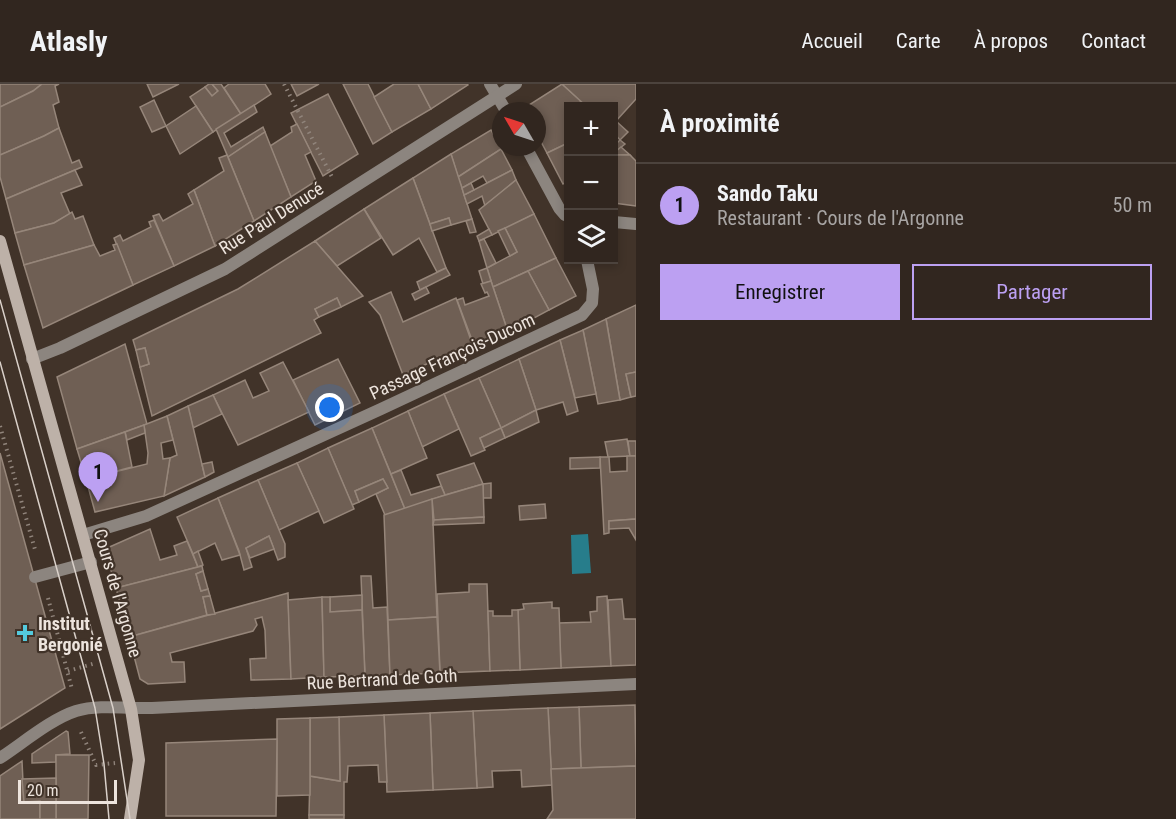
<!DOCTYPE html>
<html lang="fr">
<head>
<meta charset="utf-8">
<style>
  body { margin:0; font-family:"Roboto Condensed",sans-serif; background:#392e28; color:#f1f3f6 }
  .controls { position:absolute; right:18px; top:18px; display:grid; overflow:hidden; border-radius:0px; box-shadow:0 3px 9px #0003 }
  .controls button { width:54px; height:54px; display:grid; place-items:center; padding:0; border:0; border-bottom:2px solid #4c433d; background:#31261f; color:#f1f3f6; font:30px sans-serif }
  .compass { position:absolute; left:492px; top:18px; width:54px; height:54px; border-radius:50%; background:#31261f; box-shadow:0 3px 9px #0003; rotate:309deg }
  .scale { position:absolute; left:18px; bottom:15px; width:99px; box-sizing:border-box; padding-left:6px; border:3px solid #ede4dd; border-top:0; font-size:16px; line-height:21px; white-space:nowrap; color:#ede4dd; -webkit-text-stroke:4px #413329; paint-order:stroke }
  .you { position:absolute; left:330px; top:324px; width:21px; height:21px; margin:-15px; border:4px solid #fff; border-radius:50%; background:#1a73e8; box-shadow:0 0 0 9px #1a73e833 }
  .badge { display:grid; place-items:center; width:39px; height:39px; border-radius:50%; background:#bca0f2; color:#111; font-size:20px; font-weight:700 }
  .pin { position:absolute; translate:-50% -50px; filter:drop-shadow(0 2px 3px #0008) }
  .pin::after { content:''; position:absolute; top:32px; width:21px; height:18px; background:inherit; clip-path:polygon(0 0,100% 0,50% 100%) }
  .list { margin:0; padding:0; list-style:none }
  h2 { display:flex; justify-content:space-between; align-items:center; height:78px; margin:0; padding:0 24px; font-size:26px }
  h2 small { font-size:20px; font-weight:400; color:#a8a5a4 }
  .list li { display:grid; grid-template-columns:39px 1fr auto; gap:18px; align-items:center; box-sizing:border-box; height:84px; padding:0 24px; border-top:2px solid #4c433d }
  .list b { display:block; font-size:22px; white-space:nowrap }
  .list p { margin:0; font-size:20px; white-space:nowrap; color:#a8a5a4 }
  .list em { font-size:20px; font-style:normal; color:#a8a5a4 }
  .actions { display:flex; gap:12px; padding:18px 24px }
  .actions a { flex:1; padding:14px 0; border:2px solid #bca0f2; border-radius:0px; text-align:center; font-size:21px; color:#bca0f2 }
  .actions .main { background:#bca0f2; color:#111 }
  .icon { flex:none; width:33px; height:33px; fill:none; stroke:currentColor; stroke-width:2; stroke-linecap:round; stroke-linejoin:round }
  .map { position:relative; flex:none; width:636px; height:735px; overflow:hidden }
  header { display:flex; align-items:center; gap:36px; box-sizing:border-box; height:84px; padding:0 30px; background:#31261f; border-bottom:2px solid #4c433d }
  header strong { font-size:28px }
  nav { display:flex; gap:33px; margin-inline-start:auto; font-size:21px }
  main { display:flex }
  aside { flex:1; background:#31261f }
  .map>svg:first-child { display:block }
  .water { fill:#277d8b }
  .building { fill:#6f5f54; stroke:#96867a; stroke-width:1.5 }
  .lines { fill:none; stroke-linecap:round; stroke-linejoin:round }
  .path { stroke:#90847b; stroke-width:4; stroke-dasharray:1.5 4.5; stroke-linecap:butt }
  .lane { stroke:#8c857f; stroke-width:12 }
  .street { stroke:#8c857f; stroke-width:12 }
  .secondary { stroke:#bdb1a8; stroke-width:12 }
  .tram { stroke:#dad1ca; stroke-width:1.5 }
  .poi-dot { fill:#54cade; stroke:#413329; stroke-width:2 }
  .labels { text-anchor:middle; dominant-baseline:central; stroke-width:4.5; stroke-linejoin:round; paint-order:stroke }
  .street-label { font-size:18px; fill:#ede4dd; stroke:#413329 }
  .poi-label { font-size:18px; font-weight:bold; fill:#ede4dd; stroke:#413329; text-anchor:start }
</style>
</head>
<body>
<header>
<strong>Atlasly</strong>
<nav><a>Accueil</a><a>Carte</a><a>À propos</a><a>Contact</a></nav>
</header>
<main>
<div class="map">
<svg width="636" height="735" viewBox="0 0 636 735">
  <rect width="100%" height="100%" fill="#413329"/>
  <path class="water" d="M 588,450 L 591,489 L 572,490 L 571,451 Z"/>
  <g class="building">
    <path d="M 0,0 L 42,0 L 33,7 L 0,23 Z"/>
    <path d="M 42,0 L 59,0 L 55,2 L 59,18 L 53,21 L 59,44 L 44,52 L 0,71 L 0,23 L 33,7 Z"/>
    <path d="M 147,0 L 179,0 L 153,13 Z"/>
    <path d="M 209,0 L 212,0 L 218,7 L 212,12 L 205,3 Z"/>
    <path d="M 212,0 L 221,0 L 241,30 L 213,48 L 190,13 L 205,3 L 212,12 L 218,7 Z"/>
    <path d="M 229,0 L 265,0 L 271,10 L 241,30 L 224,4 Z"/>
    <path d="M 291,0 L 319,0 L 297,12 Z"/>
    <path d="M 343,0 L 368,0 L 392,48 L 373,60 Z"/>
    <path d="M 394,0 L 418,0 L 431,25 L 392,48 L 374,13 Z"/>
    <path d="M 418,0 L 467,0 L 468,1 L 431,25 Z"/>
    <path d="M 562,0 L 581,17 L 577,22 L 568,22 L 568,59 L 547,69 L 537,50 L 537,27 L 527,27 L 527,25 L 529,21 Z"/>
    <path d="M 562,0 L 636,0 L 636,15 L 616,37 L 628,48 L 620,56 L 614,49 L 614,22 L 586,22 Z"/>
    <path d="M 328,10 L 358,70 L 323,92 L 291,29 Z"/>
    <path d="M 154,16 L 166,42 L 152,48 L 140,23 Z"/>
    <path d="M 254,21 L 257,28 L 224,49 L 231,63 L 263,43 L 265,48 L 228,73 L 216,45 Z"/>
    <path d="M 196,22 L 213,48 L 180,70 L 166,42 Z"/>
    <path d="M 297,40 L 311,68 L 305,71 L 316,97 L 291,113 L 270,62 L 292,48 L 291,43 Z"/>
    <path d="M 59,44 L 72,79 L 79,76 L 82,83 L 6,115 L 0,93 L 0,71 L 44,52 Z"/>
    <path d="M 491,46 L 501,65 L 458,93 L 451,70 Z"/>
    <path d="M 265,48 L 291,113 L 254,137 L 228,73 Z"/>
    <path d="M 620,56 L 625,60 L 614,69 L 614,62 Z"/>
    <path d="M 568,59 L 568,97 L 563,100 L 547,69 Z"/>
    <path d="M 621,63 L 630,71 L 614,71 L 614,69 Z"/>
    <path d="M 501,65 L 512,86 L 487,99 L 483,92 L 462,104 L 458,93 Z"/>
    <path d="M 451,70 L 472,135 L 451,141 L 449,134 L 430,140 L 413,94 Z"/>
    <path d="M 227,71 L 254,137 L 215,162 L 194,106 L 224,87 L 219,74 Z"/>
    <path d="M 614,71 L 630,71 L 636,77 L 636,122 L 614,119 Z"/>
    <path d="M 75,86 L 82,101 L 61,109 L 70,130 L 54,139 L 15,149 L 6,115 Z"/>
    <path d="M 512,86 L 516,96 L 485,122 L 482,112 L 467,120 L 464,111 Z"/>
    <path d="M 413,94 L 446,184 L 437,188 L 419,154 L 393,171 L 364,125 Z"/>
    <path d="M 516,96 L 534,130 L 492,151 L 479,126 Z"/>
    <path d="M 471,99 L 474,106 L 464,111 L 462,104 Z"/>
    <path d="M 194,106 L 215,162 L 174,182 L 153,132 L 159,130 L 163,137 L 193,120 L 188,110 Z"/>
    <path d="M 364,125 L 381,154 L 337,182 L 315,157 Z"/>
    <path d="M 72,128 L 75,135 L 83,132 L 94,161 L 24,181 L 15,149 L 54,139 Z"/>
    <path d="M 534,130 L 556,174 L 493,203 L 487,184 L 517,168 L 505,144 Z"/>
    <path d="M 449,134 L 451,141 L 432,147 L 430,140 Z"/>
    <path d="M 472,135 L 476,148 L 470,149 L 466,137 Z"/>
    <path d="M 154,136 L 174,182 L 133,201 L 114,154 L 120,151 L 123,157 L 151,143 L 149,138 Z"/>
    <path d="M 505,144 L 517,168 L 510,172 L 498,147 Z"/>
    <path d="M 489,145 L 492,151 L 479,157 L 477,152 Z"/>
    <path d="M 484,155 L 496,179 L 487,184 L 479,157 Z"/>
    <path d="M 315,157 L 363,212 L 341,223 L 337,214 L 315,225 L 319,233 L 314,236 L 321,249 L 152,332 L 140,283 L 149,280 L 145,264 L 136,266 L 133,256 L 238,205 Z"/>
    <path d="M 117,160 L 133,201 L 43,244 L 24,181 L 94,161 L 100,172 L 115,166 L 113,161 Z"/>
    <path d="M 556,174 L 576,212 L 549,226 L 528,187 Z"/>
    <path d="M 446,184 L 450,191 L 420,206 L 417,198 Z"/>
    <path d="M 487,184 L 491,197 L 483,200 L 479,187 Z"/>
    <path d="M 528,187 L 549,226 L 508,248 L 493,203 Z"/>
    <path d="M 491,197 L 508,248 L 475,264 L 457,216 L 463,214 L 465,221 L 489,212 L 487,208 L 485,209 L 481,200 Z"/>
    <path d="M 426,203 L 429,209 L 415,216 L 412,210 Z"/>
    <path d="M 391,208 L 403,238 L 456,214 L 472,259 L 403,291 L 380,231 L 369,218 Z"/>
    <path d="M 337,214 L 341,223 L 319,233 L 315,225 Z"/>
    <path d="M 636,221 L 636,288 L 626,290 L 631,313 L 620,316 L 606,235 Z"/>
    <path d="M 606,235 L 620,316 L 598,320 L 583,246 Z"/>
    <path d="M 583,246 L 596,310 L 575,314 L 560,256 Z"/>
    <path d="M 560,256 L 578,327 L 567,331 L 563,318 L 536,326 L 519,275 Z"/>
    <path d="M 125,260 L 147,340 L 77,365 L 57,293 Z"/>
    <path d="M 145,264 L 149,280 L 140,283 L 136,266 Z"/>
    <path d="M 338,275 L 360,319 L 315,341 L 293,296 Z"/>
    <path d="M 519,275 L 536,326 L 501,344 L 479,294 Z"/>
    <path d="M 283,278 L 309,328 L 238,361 L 213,311 L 245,296 L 253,314 L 269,307 L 260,289 Z"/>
    <path d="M 636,288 L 636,312 L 631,313 L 626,290 Z"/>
    <path d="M 479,294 L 501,344 L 480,354 L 485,366 L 471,372 L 444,310 Z"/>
    <path d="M 444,310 L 459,345 L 422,363 L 408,327 Z"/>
    <path d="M 213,311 L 222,330 L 193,344 L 188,322 Z"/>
    <path d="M 188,322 L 205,393 L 164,412 L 170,374 L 177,371 L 167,332 Z"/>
    <path d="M 536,326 L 539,338 L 505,354 L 501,344 Z"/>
    <path d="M 408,327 L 427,374 L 391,390 L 372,344 Z"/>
    <path d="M 167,332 L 173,356 L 161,359 L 163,375 L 170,374 L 164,412 L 95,428 L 86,395 L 147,380 L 148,369 L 144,341 Z"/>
    <path d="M 144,341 L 145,349 L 127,356 L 125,348 Z"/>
    <path d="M 372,344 L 405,425 L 385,431 L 376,410 L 388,404 L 383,395 L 355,407 L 359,418 L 352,421 L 328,364 Z"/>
    <path d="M 501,344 L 505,354 L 484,364 L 480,354 Z"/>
    <path d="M 125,348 L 132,383 L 86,395 L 77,365 Z"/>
    <path d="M 627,355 L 630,372 L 608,373 L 605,358 Z"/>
    <path d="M 628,357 L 636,357 L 636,372 L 630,372 Z"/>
    <path d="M 328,364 L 354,425 L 324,439 L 297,379 Z"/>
    <path d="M 0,369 L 65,604 L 0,645 Z"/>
    <path d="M 627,372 L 636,372 L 636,435 L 609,437 L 609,449 L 604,450 L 600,373 L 609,373 L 610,388 L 627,387 Z"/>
    <path d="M 600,373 L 600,384 L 570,385 L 570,374 Z"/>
    <path d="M 212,378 L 214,388 L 205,393 L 202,380 Z"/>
    <path d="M 297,379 L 319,427 L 279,446 L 258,396 Z"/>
    <path d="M 474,379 L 483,400 L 445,411 L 437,391 Z"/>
    <path d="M 401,386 L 411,411 L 441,402 L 445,411 L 405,425 L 391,390 Z"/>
    <path d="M 383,395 L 388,404 L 359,418 L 355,407 Z"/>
    <path d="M 258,396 L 285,460 L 285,473 L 278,476 L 269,452 L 246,464 L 252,483 L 244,486 L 239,467 L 218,414 Z"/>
    <path d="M 491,399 L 491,414 L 483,414 L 483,400 Z"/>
    <path d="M 483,400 L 484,433 L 434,436 L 432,415 Z"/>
    <path d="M 218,414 L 240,471 L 222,476 L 215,459 L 193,470 L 177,433 Z"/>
    <path d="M 432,415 L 437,533 L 388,536 L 384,431 Z"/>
    <path d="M 545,420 L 546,434 L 520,436 L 519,422 Z"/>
    <path d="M 484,433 L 484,439 L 433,441 L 434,436 Z"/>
    <path d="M 636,435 L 636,456 L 629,444 L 609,445 L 609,437 Z"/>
    <path d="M 150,445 L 160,476 L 177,471 L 174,462 L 187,457 L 198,483 L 116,504 L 105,465 Z"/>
    <path d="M 269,452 L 274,465 L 250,474 L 246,464 Z"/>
    <path d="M 198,467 L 203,481 L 198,483 L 193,470 Z"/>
    <path d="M 202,482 L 203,487 L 196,490 L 201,507 L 208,505 L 210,512 L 203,513 L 207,531 L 129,553 L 116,504 Z"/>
    <path d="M 203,487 L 208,505 L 201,507 L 196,490 Z"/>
    <path d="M 361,492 L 371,492 L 373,524 L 387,523 L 390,591 L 365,592 Z"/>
    <path d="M 469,500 L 487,500 L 490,587 L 440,589 L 437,510 L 469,508 Z"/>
    <path d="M 288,509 L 291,595 L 251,596 L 250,575 L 266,574 L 265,546 L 262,533 L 255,535 L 257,541 L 253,547 L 170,569 L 172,578 L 184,578 L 185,598 L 148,600 L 140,595 L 129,553 Z"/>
    <path d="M 362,511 L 362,526 L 330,528 L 330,513 Z"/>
    <path d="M 210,512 L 215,530 L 207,531 L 203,513 Z"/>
    <path d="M 607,512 L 611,582 L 561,584 L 559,539 L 591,538 L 590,528 L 597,527 L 597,513 Z"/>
    <path d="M 322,513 L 324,593 L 291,595 L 288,516 Z"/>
    <path d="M 322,513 L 330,513 L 330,528 L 362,526 L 365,592 L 324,593 Z"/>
    <path d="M 622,515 L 624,535 L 636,535 L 636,581 L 611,582 L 608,516 Z"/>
    <path d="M 552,518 L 552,524 L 559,524 L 561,584 L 520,586 L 518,526 L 524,525 L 523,520 Z"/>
    <path d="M 512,526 L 518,526 L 520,586 L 490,587 L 488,527 L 493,527 L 493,532 L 512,532 Z"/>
    <path d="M 437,533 L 440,589 L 390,591 L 388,536 Z"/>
    <path d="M 635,621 L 636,682 L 581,684 L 579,623 Z"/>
    <path d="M 579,623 L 581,684 L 551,685 L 548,624 Z"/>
    <path d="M 548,624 L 552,701 L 522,703 L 521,686 L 492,687 L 493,703 L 477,704 L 473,627 Z"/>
    <path d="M 473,627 L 477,704 L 433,706 L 430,629 Z"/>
    <path d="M 430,629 L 433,706 L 387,708 L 384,631 Z"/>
    <path d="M 384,631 L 387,698 L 379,698 L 378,681 L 348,682 L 347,698 L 344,698 L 344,731 L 309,731 L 310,692 L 340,697 L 339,633 Z"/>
    <path d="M 339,633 L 340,697 L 310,692 L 310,634 Z"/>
    <path d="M 310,634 L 310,711 L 277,712 L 277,635 Z"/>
    <path d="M 66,647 L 68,648 L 70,670 L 56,671 L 56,678 L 32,679 L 32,670 Z"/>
    <path d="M 277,655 L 276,732 L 166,732 L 166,659 Z"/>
    <path d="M 56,671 L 89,671 L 88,735 L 56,735 Z"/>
    <path d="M 22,677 L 24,718 L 40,717 L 40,735 L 0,735 L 0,692 Z"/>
    <path d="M 636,682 L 636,735 L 547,735 L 553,726 L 551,685 Z"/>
    <path d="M 56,694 L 56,735 L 40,735 L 40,717 L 24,718 L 22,695 Z"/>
    <rect x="309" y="731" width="35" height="4"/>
  </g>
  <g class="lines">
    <g class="path">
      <path d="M 284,0 L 332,93"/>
      <path d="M 0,342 L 36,469"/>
      <path d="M 48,514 L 72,605"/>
      <path d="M 68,587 L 96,579"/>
      <path d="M 81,648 L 96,681 L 115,679"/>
    </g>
    <path class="lane" d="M 35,493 L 91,478"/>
    <g class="street">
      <path d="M 490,0 L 506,27"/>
      <path d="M 526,63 L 559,124 L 565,131 L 568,132"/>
      <path d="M 614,138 L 636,140"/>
      <path d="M 32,275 L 60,264 L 225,185 L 516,0"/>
      <path d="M 83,451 L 146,432 L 381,325 L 582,231 L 592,219 L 593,205 L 587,176"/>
      <path d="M 0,674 C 23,659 51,635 76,627 C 100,620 128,625 152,624 L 636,600"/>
    </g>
    <path class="secondary" d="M 0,157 L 131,625 L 139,676 L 130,735"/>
    <g class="tram">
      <path d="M 0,216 L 113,624 L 130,735"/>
      <path d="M 0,278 L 95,624 L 104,680 L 109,735"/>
    </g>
  </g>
  <path class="poi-dot" d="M22 540h6v6h6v6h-6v6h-6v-6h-6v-6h6z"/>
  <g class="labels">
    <g class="street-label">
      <text transform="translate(271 134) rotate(-32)">Rue Paul Denucé</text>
      <text transform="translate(452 272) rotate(-25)">Passage François-Ducom</text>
      <text transform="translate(118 509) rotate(74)">Cours de l'Argonne</text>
      <text transform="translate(382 595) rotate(-3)">Rue Bertrand de Goth</text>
    </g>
    <g class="poi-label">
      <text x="38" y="539">Institut<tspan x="38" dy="21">Bergonié</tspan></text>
    </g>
  </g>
</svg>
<div class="controls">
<button>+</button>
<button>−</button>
<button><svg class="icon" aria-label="layers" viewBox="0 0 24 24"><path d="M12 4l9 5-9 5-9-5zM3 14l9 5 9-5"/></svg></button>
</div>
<svg class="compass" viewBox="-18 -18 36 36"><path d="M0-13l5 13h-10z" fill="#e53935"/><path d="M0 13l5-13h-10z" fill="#a8a5a4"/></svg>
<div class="scale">20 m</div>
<div class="you"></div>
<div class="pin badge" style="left:98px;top:418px">1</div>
</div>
<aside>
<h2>À proximité<small></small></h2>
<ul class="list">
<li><span class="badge">1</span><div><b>Sando Taku</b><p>Restaurant · Cours de l'Argonne</p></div><em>50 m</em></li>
</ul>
<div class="actions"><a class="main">Enregistrer</a><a>Partager</a></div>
</aside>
</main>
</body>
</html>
